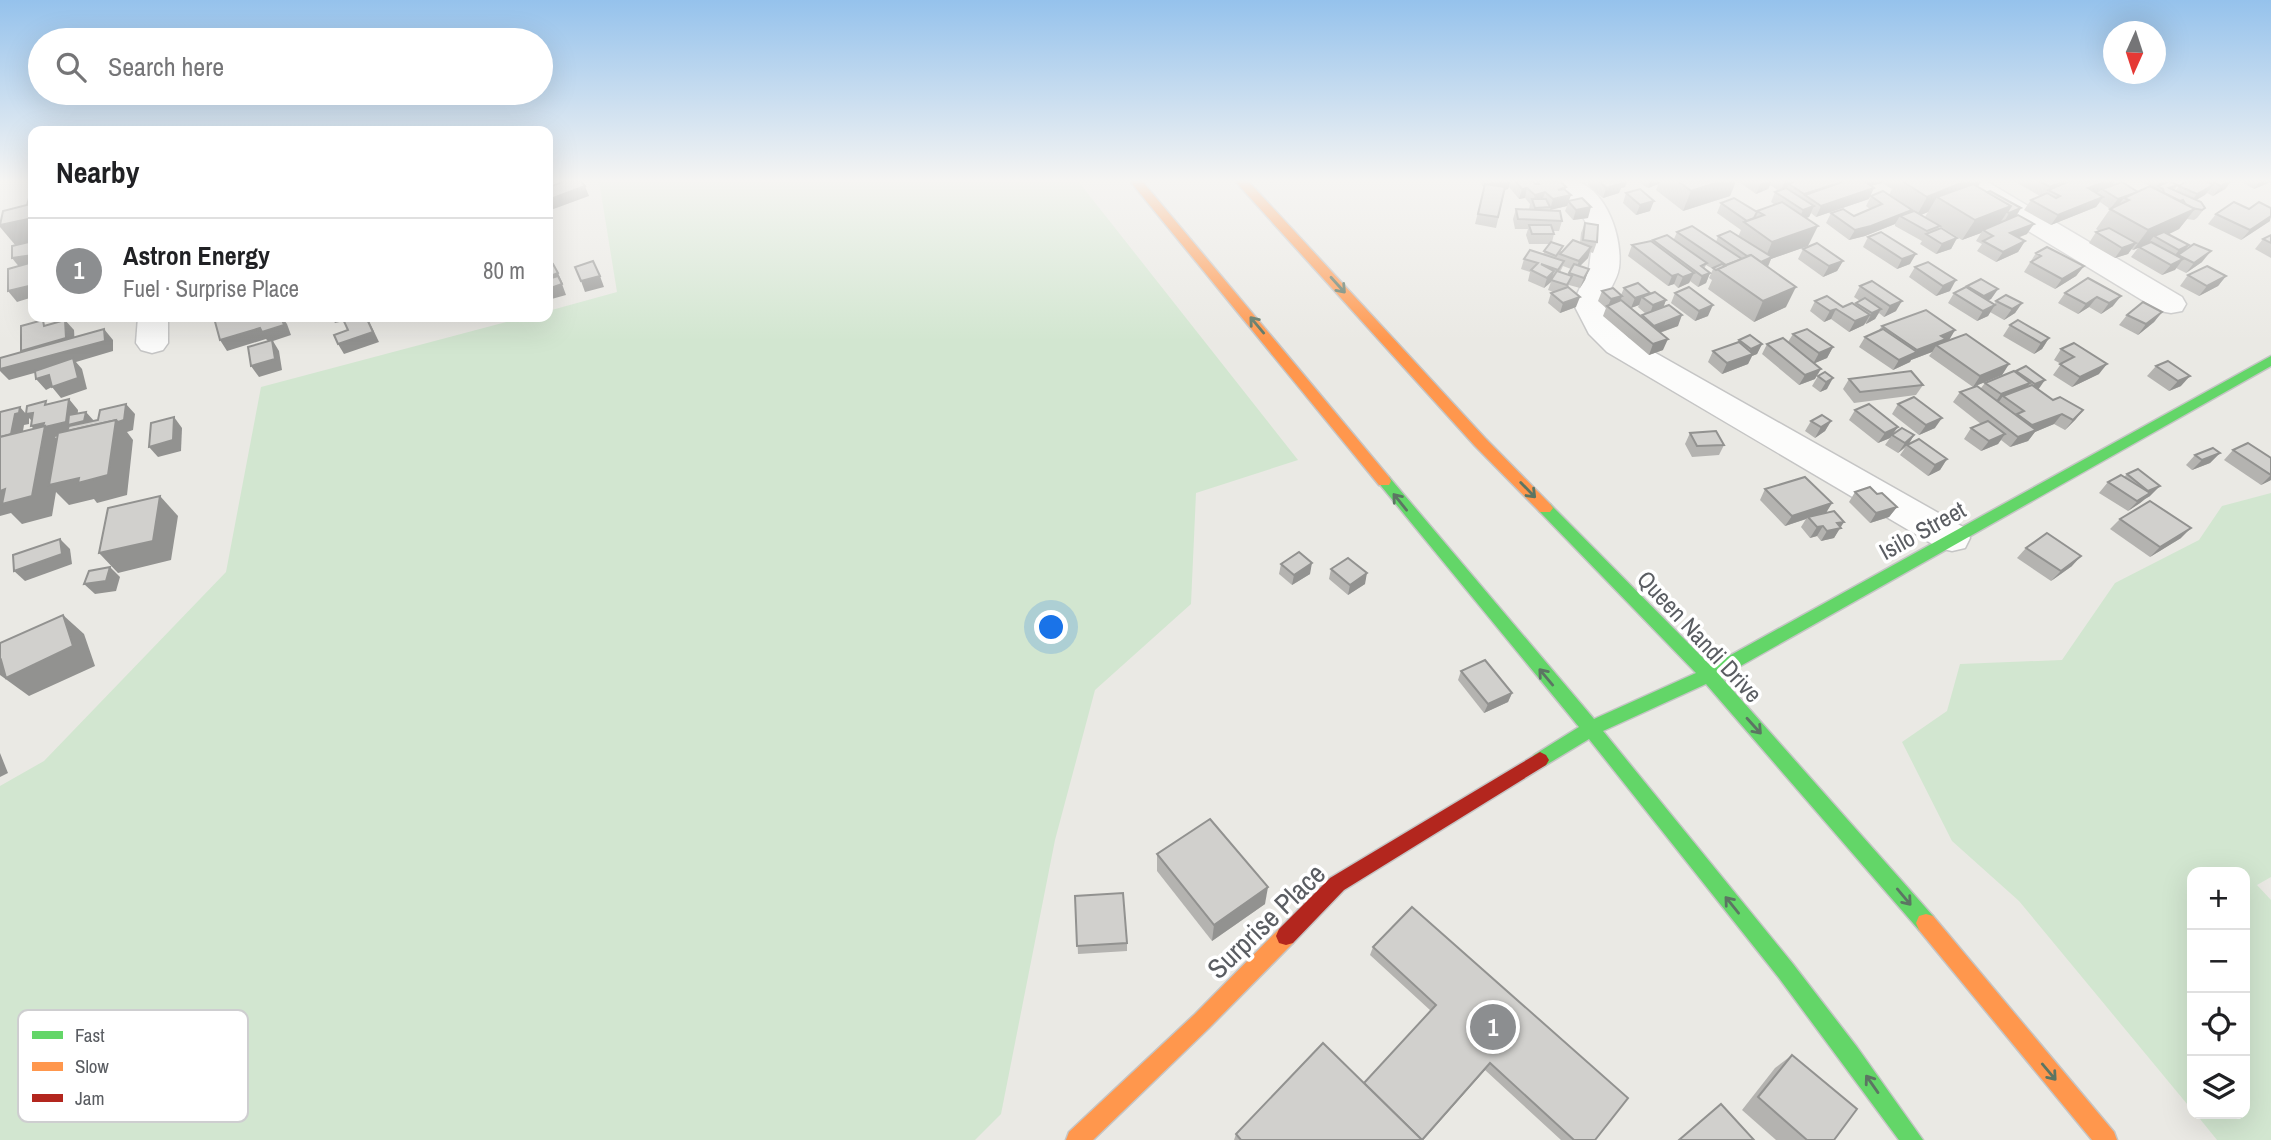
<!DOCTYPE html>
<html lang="en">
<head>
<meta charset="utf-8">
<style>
  body { margin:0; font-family:"Archivo Narrow",sans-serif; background:#f6f6f6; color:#202124 }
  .controls { position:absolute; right:21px; bottom:21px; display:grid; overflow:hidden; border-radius:14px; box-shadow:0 7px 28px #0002 }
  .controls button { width:63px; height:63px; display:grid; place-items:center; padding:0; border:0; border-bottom:2px solid #e0e0e0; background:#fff; color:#202124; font:35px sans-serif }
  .compass { position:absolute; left:2103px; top:21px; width:63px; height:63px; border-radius:50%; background:#fff; box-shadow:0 7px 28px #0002; rotate:183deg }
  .you { position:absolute; left:1052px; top:628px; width:24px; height:24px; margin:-18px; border:5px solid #fff; border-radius:50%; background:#1a73e8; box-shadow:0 0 0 10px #1a73e833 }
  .badge { display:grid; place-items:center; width:46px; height:46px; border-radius:50%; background:#8c8e90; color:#fff; font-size:23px; font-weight:700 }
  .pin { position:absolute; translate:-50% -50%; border:4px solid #fff; box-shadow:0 2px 7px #0006 }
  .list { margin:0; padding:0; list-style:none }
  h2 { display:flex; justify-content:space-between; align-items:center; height:91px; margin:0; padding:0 28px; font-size:30px }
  h2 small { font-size:23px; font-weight:400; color:#757577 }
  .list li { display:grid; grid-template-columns:46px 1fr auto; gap:21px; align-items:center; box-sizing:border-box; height:105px; padding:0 28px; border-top:2px solid #e0e0e0 }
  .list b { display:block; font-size:26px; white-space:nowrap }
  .list p { margin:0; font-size:23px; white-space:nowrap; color:#757577 }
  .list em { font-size:23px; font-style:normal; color:#757577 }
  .icon { flex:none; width:38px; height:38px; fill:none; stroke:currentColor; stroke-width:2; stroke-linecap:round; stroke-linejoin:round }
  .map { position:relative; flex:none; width:2271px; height:1140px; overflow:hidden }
  .search { position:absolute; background:#fff; box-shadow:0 7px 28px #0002; left:28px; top:28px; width:525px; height:77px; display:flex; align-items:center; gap:18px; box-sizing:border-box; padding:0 24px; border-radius:38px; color:#757577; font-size:26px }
  .panel { position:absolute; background:#fff; box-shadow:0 7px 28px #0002; left:28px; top:126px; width:525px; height:196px; border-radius:14px }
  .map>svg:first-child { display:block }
  .green { fill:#d2e6d0 }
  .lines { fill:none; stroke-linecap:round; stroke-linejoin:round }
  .street-casing { stroke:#c5c5c5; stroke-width:3 }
  .fast-casing { stroke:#c5c5c5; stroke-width:3 }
  .slow-casing { stroke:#c5c5c5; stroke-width:3 }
  .jam-casing { stroke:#c5c5c5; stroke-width:3 }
  .street { fill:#fcfcfb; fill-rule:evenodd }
  .fast { fill:#63d668; fill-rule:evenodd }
  .slow { fill:#ff974d; fill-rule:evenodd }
  .jam { fill:#b3261e; fill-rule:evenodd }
  .wall { fill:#b4b3b0; fill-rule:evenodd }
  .shaded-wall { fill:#929290 }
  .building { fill:#d1d0cd; stroke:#929290; stroke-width:2 }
  .oneway { stroke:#5c7563 }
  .labels { text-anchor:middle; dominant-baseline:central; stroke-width:7; stroke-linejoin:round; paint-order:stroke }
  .street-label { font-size:24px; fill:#5a5d62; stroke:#fff }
  .near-street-label { font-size:28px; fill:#5a5d62; stroke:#fff }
  .key { fill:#fff; stroke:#ceced0; stroke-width:2 }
  .key-label { font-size:19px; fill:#5a5d62 }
</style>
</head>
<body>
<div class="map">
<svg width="2271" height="1140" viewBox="0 0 2271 1140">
  <rect width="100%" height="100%" fill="#eae9e4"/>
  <g class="green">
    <path d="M 599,181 L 1078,181 L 1298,460 L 1196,493 L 1191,604 L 1095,690 L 1055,840 L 1001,1114 L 975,1140 L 0,1140 L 0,786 L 44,761 L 226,572 L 261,387 L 525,317 L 548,317 L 548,311 L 617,292 Z"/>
    <path d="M 2271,493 L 2271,877 L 2257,885 L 2271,900 L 2271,1140 L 2217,1140 L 2196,1114 L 2245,1114 L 2245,872 L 2192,872 L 2192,1110 L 2019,901 L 1952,841 L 1902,742 L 1947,711 L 1960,664 L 2062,660 L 2115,583 L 2199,540 L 2222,506 Z"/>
  </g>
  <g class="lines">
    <defs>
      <g id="street">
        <path d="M 1542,181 C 1552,181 1565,179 1575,181 C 1607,189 1623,239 1619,268 C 1617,281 1608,291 1603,303 L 1613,322 L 1629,338 L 1965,528 L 1970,538 L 1965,548 L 1952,551 L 1939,548 L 1607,352 L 1589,334 L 1573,303 L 1589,268 L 1591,252 L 1588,226 L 1579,211 Z"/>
        <path d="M 1953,181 L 1986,181 L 2182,297 L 2186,304 L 2182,311 L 2171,313 L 2160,311 L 1956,187 Z"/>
        <path d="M 138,317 L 168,317 L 168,343 L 163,350 L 152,353 L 141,350 L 136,343 Z"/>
      </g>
      <path id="fast" d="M 2271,356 L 2271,366 L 1721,677 L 1933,916 L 1936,923 L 1933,930 L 1926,932 L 1919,930 L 1706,684 L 1603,731 L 1793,964 L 1857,1047 L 1923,1140 L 1899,1140 L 1779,978 L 1589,739 L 1546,765 L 1540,768 L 1534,765 L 1531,760 L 1534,755 L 1579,727 L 1377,481 L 1379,477 L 1389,477 L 1594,719 L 1696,673 L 1540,512 L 1537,508 L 1540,504 L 1550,504 L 1711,666 Z"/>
      <g id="slow">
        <path d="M 1130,181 L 1142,181 L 1389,477 L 1391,481 L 1389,485 L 1379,485 Z"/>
        <path d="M 1235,181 L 1248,181 L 1485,438 L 1550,504 L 1553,508 L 1550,512 L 1540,512 L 1475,446 Z"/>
        <path d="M 1926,914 L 1933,916 L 2114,1132 L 2117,1140 L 2092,1140 L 1919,930 L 1916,923 L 1919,916 Z"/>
        <path d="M 1286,927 L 1293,929 L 1296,936 L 1293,943 L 1209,1028 L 1093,1140 L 1066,1140 L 1069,1132 L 1195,1014 L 1279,929 Z"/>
      </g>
      <path id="jam" d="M 1540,752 L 1546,755 L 1549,760 L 1546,765 L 1344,890 L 1293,943 L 1286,945 L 1279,943 L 1276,936 L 1279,929 L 1330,878 Z"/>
    </defs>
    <use href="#street" class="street-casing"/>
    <use href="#fast" class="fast-casing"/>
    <use href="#slow" class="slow-casing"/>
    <use href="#jam" class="jam-casing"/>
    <use href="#street" class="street"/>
    <use href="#fast" class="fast"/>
    <use href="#slow" class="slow"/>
    <use href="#jam" class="jam"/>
  </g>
  <g class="wall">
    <path d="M 1479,181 L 1533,181 L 1535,184 L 1565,190 L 1569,201 L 1588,218 L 1573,220 L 1565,211 L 1567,206 L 1549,210 L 1562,221 L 1559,231 L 1553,231 L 1554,234 L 1552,242 L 1562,252 L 1580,243 L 1581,233 L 1585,223 L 1597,242 L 1593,253 L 1590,252 L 1588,258 L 1580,266 L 1589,269 L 1585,280 L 1580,288 L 1569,285 L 1568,287 L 1576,307 L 1560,313 L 1548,303 L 1551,293 L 1553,292 L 1548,290 L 1551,282 L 1544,288 L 1528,281 L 1530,272 L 1521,269 L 1524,259 L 1543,254 L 1549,244 L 1529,244 L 1526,235 L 1528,229 L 1515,229 L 1513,219 L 1516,209 L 1529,209 L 1530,204 L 1525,198 L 1519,199 L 1509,187 L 1508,189 L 1505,190 L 1496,228 L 1475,224 L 1484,188 ZM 1563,266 L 1571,269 L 1568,275 L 1560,272 Z"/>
    <path d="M 1589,181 L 1627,181 L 1625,187 L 1621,188 L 1619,193 L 1603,198 L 1588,185 Z"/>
    <path d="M 1637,181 L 1660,181 L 1659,184 L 1648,188 Z"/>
    <path d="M 1660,181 L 1736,181 L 1730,196 L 1683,211 L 1656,190 Z"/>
    <path d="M 1738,181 L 1981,181 L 1978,187 L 2017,215 L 2027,234 L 2018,238 L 2025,241 L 2018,252 L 1996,262 L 1977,251 L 1982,244 L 1976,241 L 1981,233 L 1962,240 L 1925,217 L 1928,212 L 1921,215 L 1939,228 L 1957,238 L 1951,249 L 1936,254 L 1920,244 L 1922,241 L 1895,226 L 1895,224 L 1865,236 L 1849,240 L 1826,223 L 1831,213 L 1854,216 L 1870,209 L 1866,206 L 1871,196 L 1889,195 L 1892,189 L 1882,183 L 1870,186 L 1869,199 L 1816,217 L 1811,213 L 1809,217 L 1806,218 L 1808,246 L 1771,259 L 1768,267 L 1786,307 L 1754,322 L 1708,289 L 1712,280 L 1709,278 L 1713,269 L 1706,265 L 1704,269 L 1710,273 L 1706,283 L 1698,287 L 1690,281 L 1689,283 L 1678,288 L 1674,284 L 1668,286 L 1628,256 L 1632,245 L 1652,241 L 1653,240 L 1674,239 L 1677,232 L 1716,242 L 1718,236 L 1738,237 L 1741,230 L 1717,213 L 1721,203 L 1757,212 L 1757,211 L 1775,205 L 1771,202 L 1775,192 L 1779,191 L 1770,185 L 1768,189 L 1756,194 Z"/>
    <path d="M 2014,181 L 2115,181 L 2112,186 L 2138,192 L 2150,186 L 2139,181 L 2167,181 L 2165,183 L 2178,185 L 2174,191 L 2175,191 L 2179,186 L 2187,181 L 2236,181 L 2230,183 L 2225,189 L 2213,196 L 2207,193 L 2196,200 L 2205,208 L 2197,218 L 2194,220 L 2187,219 L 2179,229 L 2169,234 L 2185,250 L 2202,262 L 2186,273 L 2176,268 L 2162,275 L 2131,257 L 2138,248 L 2133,250 L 2131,249 L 2128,254 L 2115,258 L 2089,243 L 2096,232 L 2099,231 L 2096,229 L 2110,209 L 2100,202 L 2096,207 L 2051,225 L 2024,210 L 2031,200 L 2040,196 Z"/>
    <path d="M 2240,181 L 2271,181 L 2271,182 L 2254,189 Z"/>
    <path d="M 1626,193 L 1650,211 L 1636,215 L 1623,203 Z"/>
    <path d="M 2216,214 L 2270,221 L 2241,240 L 2208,224 Z"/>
    <path d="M 2271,235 L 2271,258 L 2255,249 L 2263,239 Z"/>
    <path d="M 1868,237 L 1910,264 L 1897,269 L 1863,247 Z"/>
    <path d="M 1803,249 L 1843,261 L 1837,271 L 1823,277 L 1798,259 Z"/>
    <path d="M 2036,253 L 2084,266 L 2076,276 L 2055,289 L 2024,272 Z"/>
    <path d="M 1915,267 L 1950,291 L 1936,296 L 1909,277 Z"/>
    <path d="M 2188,275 L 2226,276 L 2218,286 L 2199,296 L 2180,286 Z"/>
    <path d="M 2088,278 L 2113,306 L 2101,314 L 2089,307 L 2078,314 L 2058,303 L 2065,293 Z"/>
    <path d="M 1872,281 L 1896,311 L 1884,317 L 1879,313 L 1875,319 L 1866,324 L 1865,323 L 1864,325 L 1849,332 L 1831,319 L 1824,322 L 1810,311 L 1815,301 L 1843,307 L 1855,305 L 1856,303 L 1860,301 L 1854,297 L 1860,286 Z"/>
    <path d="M 1967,286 L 1998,289 L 1991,299 L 1987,301 L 1994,305 L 1996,301 L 2022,303 L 2015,313 L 2004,320 L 1990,312 L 1988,316 L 1977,321 L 1948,303 L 1954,293 L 1965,287 Z"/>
    <path d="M 1624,288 L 1666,300 L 1663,307 L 1678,326 L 1660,333 L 1663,350 L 1649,355 L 1603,316 L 1606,308 L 1598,301 L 1602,291 L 1621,295 ZM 1621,299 L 1631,308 L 1639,305 L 1638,307 L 1646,314 L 1642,315 L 1641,317 L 1620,301 Z"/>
    <path d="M 1675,293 L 1708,316 L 1695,321 L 1671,303 Z"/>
    <path d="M 2162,312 L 2154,322 L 2138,335 L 2119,325 L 2127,315 Z"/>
    <path d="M 2010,325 L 2049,338 L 2042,349 L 2034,354 L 2003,336 Z"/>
    <path d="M 1882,326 L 1955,330 L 1949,340 L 2009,364 L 2002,375 L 1973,387 L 1929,356 L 1932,352 L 1911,360 L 1910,362 L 1893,370 L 1859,347 L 1865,337 L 1879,330 Z"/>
    <path d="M 1793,334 L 1833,347 L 1827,358 L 1814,363 L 1815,379 L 1799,385 L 1762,354 L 1767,344 L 1788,342 Z"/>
    <path d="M 1739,340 L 1762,344 L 1757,354 L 1752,356 L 1748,364 L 1722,374 L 1708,362 L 1713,351 L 1737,343 Z"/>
    <path d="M 2061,349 L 2099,374 L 2072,387 L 2053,375 L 2061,364 L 2054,360 Z"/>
    <path d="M 2168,361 L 2181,386 L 2169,391 L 2147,376 L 2156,366 Z"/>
    <path d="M 2026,366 L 2038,389 L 2053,400 L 2083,410 L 2075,420 L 2065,430 L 2054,424 L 2035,432 L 2028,441 L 2010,447 L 2001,440 L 1998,444 L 1981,451 L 1964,439 L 1971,428 L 1981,424 L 1953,402 L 1960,392 L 1981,388 L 1985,383 L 2015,372 Z"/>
    <path d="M 1825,372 L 1827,389 L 1820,392 L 1812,386 L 1818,376 Z"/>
    <path d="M 1849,379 L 1923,385 L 1916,395 L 1854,403 L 1843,389 Z"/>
    <path d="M 1898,404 L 1935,428 L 1919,435 L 1892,414 Z"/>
    <path d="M 1855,410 L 1894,433 L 1914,435 L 1909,444 L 1947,459 L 1940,470 L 1928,476 L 1900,455 L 1905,448 L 1898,453 L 1885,445 L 1890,438 L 1878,443 L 1849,420 Z"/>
    <path d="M 1811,421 L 1831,421 L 1825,431 L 1815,438 L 1805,431 Z"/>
    <path d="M 1690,433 L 1724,445 L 1719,455 L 1692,457 L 1685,444 Z"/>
    <path d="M 2233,450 L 2271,458 L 2271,480 L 2261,485 L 2224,460 Z"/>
    <path d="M 2220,453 L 2210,463 L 2192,470 L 2186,465 L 2195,455 Z"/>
    <path d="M 2138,469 L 2150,496 L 2145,499 L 2140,503 L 2128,511 L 2099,493 L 2108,482 L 2124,477 L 2127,474 Z"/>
    <path d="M 1765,489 L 1832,503 L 1826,512 L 1840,527 L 1834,538 L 1821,541 L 1817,536 L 1810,538 L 1801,527 L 1806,519 L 1785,526 L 1760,500 Z"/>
    <path d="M 1855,492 L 1877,494 L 1897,507 L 1889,517 L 1870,523 L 1849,502 Z"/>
    <path d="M 2120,519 L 2181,538 L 2150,557 L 2110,529 Z"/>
    <path d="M 2026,548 L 2072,566 L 2051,581 L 2017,558 Z"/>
    <path d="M 1281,564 L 1310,574 L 1292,585 L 1279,574 Z"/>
    <path d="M 1331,569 L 1365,584 L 1348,595 L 1329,579 Z"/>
    <path d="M 1461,671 L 1512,693 L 1508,702 L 1484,713 L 1458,680 Z"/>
    <path d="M 1157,854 L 1265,904 L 1212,941 L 1157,871 Z"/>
    <path d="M 1075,896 L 1127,943 L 1127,951 L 1078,954 Z"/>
    <path d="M 1373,947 L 1595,1140 L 1561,1140 L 1485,1070 L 1423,1140 L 1234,1140 L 1236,1134 L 1364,1083 L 1431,1011 L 1370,955 Z"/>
    <path d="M 1792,1055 L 1834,1140 L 1776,1140 L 1742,1110 L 1775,1068 Z"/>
  </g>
  <g class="shaded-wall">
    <path d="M 1496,181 L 1510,181 L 1508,189 L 1487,192 L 1490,182 Z"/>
    <path d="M 1618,181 L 1627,181 L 1625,187 L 1621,188 L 1619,193 L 1603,198 L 1606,188 Z"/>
    <path d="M 1650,181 L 1660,181 L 1659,184 L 1648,188 Z"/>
    <path d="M 1722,181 L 1736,181 L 1730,196 L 1683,211 L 1691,191 Z"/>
    <path d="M 1766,181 L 1772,181 L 1768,189 L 1756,194 L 1761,183 Z"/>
    <path d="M 1785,181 L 1795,181 L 1789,184 L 1786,189 L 1780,192 Z"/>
    <path d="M 1860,181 L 1883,181 L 1882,183 L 1856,190 Z"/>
    <path d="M 1966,181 L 1981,181 L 1974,193 L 1937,197 L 1928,212 L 1916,217 L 1927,197 Z"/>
    <path d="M 2107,181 L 2115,181 L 2111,187 L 2102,189 L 2100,191 L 2081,199 L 2088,188 Z"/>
    <path d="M 2161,181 L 2167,181 L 2165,184 L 2158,186 L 2156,189 Z"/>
    <path d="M 2228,181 L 2231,181 L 2225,189 L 2213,196 L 2221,186 Z"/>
    <path d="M 2260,181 L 2271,181 L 2271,182 L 2254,189 Z"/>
    <path d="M 2213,185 L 2205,195 L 2189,204 L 2197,194 Z"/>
    <path d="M 585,186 L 589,196 L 548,211 L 548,200 Z"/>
    <path d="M 1566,187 L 1563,197 L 1571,195 L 1567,206 L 1550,210 L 1553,199 L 1558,190 Z"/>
    <path d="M 1527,188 L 1525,198 L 1519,199 L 1522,189 Z"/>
    <path d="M 1874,188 L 1869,199 L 1816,217 L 1821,206 Z"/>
    <path d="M 1545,192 L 1542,202 L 1533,202 L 1535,195 Z"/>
    <path d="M 2138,192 L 2129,200 L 2124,198 L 2118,206 L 2110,209 L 2118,199 Z"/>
    <path d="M 2103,197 L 2096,207 L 2051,225 L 2058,215 Z"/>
    <path d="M 1654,201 L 1650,211 L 1636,215 L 1640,205 Z"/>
    <path d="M 1814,206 L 1809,217 L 1798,221 L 1803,210 Z"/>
    <path d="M 2011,206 L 1998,226 L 1983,230 L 1981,233 L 1962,240 L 1975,220 Z"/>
    <path d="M 1591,207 L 1588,218 L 1573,220 L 1576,210 Z"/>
    <path d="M 2021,208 L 2015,218 L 2003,224 L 2009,213 Z"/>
    <path d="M 2195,209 L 2179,229 L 2159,239 L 2154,236 L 2148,244 L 2133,250 L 2148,230 Z"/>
    <path d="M 1912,210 L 1907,219 L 1900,216 L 1895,224 L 1865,236 L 1849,240 L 1855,230 Z"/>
    <path d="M 2271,216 L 2270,221 L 2241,240 L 2250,230 Z"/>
    <path d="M 33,218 L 33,242 L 16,246 L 0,227 L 0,225 Z"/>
    <path d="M 2034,224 L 2027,234 L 2003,243 L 2010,233 Z"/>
    <path d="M 1818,226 L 1808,246 L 1771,259 L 1767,268 L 1757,263 L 1764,261 L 1772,242 Z"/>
    <path d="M 1957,238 L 1951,249 L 1936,254 L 1942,244 Z"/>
    <path d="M 2025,241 L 2018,252 L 1996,262 L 2003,252 Z"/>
    <path d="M 2136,243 L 2128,254 L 2115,258 L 2122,248 Z"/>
    <path d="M 2189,245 L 2181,255 L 2178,255 L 2176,258 L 2171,260 L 2179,250 Z"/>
    <path d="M 1591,247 L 1588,258 L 1575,271 L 1579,261 Z"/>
    <path d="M 2211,251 L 2202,262 L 2186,273 L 2194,263 Z"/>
    <path d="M 1916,254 L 1910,264 L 1897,269 L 1902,259 Z"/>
    <path d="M 33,255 L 33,266 L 20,268 L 12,258 Z"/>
    <path d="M 2183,259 L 2175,270 L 2162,275 L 2171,265 Z"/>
    <path d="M 1843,261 L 1837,271 L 1823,277 L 1829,266 Z"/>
    <path d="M 2084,266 L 2076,276 L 2055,289 L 2062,279 Z"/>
    <path d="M 1589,269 L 1585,280 L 1580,288 L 1584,278 Z"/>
    <path d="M 1554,271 L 1551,282 L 1544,288 L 1547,278 Z"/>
    <path d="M 558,273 L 563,284 L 557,286 L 562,284 L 566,295 L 548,300 L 548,277 Z"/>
    <path d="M 1694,273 L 1689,283 L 1678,288 L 1683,277 Z"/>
    <path d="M 1710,273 L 1706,283 L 1698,287 L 1702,276 Z"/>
    <path d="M 1678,274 L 1674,284 L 1668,286 L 1672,276 Z"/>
    <path d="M 600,276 L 604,287 L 585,292 L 581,281 Z"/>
    <path d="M 2226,276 L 2218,286 L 2199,296 L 2207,286 Z"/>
    <path d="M 1956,280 L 1950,291 L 1936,296 L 1943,286 Z"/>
    <path d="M 33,285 L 33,297 L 17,302 L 8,291 Z"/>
    <path d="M 1796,287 L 1786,307 L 1754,322 L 1763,301 Z"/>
    <path d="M 1998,289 L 1991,299 L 1977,306 L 1984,296 Z"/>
    <path d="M 1650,293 L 1647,300 L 1642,297 L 1639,305 L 1631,308 L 1635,298 Z"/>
    <path d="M 1622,296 L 1618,306 L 1608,306 L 1611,299 Z"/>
    <path d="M 2121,296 L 2113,306 L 2101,314 L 2109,303 Z"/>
    <path d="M 1580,297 L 1576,307 L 1560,313 L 1563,303 Z"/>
    <path d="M 2097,297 L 2089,307 L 2078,314 L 2086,304 Z"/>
    <path d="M 1666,300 L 1662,311 L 1649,316 L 1653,305 Z"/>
    <path d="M 1902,301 L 1896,311 L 1884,317 L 1890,306 Z"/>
    <path d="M 2022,303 L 2015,313 L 2004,320 L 2012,309 Z"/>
    <path d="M 1713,305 L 1708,316 L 1695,321 L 1699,311 Z"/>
    <path d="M 1995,305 L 1988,316 L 1977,321 L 1983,311 Z"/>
    <path d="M 1836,309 L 1831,319 L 1824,322 L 1830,311 Z"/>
    <path d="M 1881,309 L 1875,319 L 1866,324 L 1872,313 Z"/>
    <path d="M 2162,312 L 2154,322 L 2138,335 L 2146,324 Z"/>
    <path d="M 1682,315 L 1678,326 L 1650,336 L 1654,326 Z"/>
    <path d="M 1870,315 L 1864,325 L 1849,332 L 1855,321 Z"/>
    <path d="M 48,317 L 63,317 L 51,320 Z"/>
    <path d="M 259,317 L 262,317 L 263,318 L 282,317 L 287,324 L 291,335 L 273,341 L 279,351 L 282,370 L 259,377 L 251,366 L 269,342 L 266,339 L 227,351 L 220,340 L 260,320 Z"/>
    <path d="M 331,317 L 362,317 L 335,323 Z"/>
    <path d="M 367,317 L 379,342 L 344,354 L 338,344 Z"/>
    <path d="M 462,317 L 479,317 L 464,320 Z"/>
    <path d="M 65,320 L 74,330 L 75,348 L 30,361 L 21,351 Z"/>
    <path d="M 104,329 L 113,340 L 113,351 L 76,362 L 82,369 L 87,389 L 61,398 L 52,387 L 46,390 L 36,379 L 49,375 L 74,362 L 9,380 L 0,371 L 0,369 Z"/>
    <path d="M 1955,330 L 1949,340 L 1936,346 L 1932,352 L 1911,360 L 1910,362 L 1893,370 L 1899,360 L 1916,352 L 1917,350 L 1941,336 Z"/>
    <path d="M 2049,338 L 2042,349 L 2034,354 L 2041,343 Z"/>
    <path d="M 1668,339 L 1663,350 L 1649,355 L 1653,344 Z"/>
    <path d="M 1762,344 L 1757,354 L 1752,356 L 1748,364 L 1722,374 L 1727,363 L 1747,356 L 1751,349 Z"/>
    <path d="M 1833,347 L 1827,358 L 1813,364 L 1819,353 Z"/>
    <path d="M 2009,364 L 2002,375 L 1973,387 L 1980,376 Z"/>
    <path d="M 2107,364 L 2099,374 L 2072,387 L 2080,377 Z"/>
    <path d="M 1821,369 L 1815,379 L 1799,385 L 1805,375 Z"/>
    <path d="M 2190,376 L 2181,386 L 2169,391 L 2178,381 Z"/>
    <path d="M 1833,378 L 1827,389 L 1820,392 L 1826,382 Z"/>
    <path d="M 2045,380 L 2038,390 L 2027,395 L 2035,384 Z"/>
    <path d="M 2030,383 L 2023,393 L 2003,396 L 1998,403 L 1994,404 L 2001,394 Z"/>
    <path d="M 69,399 L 78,410 L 77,423 L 86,412 L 95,422 L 75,432 L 55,437 L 64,446 L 116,420 L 126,404 L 135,414 L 133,430 L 127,432 L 133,440 L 127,495 L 97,503 L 94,499 L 69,505 L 56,492 L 52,516 L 22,524 L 11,513 L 0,516 L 0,491 L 41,436 L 31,426 Z"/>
    <path d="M 20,407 L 26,414 L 33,413 L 35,424 L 29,418 L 29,424 L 24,425 L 20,449 L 0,454 L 15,414 Z"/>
    <path d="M 2083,410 L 2075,420 L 2065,430 L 2073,420 Z"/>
    <path d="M 2062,414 L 2054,424 L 2035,432 L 2028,441 L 2010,447 L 2018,437 L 2026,434 L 2032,425 Z"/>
    <path d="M 174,417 L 182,428 L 181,451 L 158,457 L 149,447 Z"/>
    <path d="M 1942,418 L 1935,428 L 1919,435 L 1926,425 Z"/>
    <path d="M 1831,421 L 1825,431 L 1815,438 L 1821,427 Z"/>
    <path d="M 1898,427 L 1890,438 L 1878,443 L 1885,433 Z"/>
    <path d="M 2005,434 L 1998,444 L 1981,451 L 1989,441 Z"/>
    <path d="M 1914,435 L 1908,445 L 1907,445 L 1898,453 L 1905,443 Z"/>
    <path d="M 2220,453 L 2210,463 L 2192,470 L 2202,460 Z"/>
    <path d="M 1947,459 L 1940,470 L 1928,476 L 1935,465 Z"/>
    <path d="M 2271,475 L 2271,480 L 2261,485 Z"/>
    <path d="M 2160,486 L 2150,496 L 2145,499 L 2140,503 L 2128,511 L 2148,491 Z"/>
    <path d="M 160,496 L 178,516 L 171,560 L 118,573 L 99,553 Z"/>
    <path d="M 1832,503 L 1826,513 L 1808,517 L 1806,519 L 1785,526 L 1792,516 Z"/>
    <path d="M 1897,507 L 1889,517 L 1870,523 L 1876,513 Z"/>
    <path d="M 1844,522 L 1834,538 L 1821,541 L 1827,531 L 1837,523 Z"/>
    <path d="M 1823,526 L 1817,536 L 1810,538 L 1817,527 Z"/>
    <path d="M 2191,528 L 2181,538 L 2150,557 L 2160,547 Z"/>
    <path d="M 60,539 L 70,549 L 72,564 L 25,581 L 14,571 Z"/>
    <path d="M 2081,556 L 2072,566 L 2051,581 L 2061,571 Z"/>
    <path d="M 1312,563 L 1310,574 L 1292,585 L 1294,575 Z"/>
    <path d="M 110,567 L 120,577 L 116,591 L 95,594 L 84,584 Z"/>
    <path d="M 1367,573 L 1365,584 L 1348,595 L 1350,585 Z"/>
    <path d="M 63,615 L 84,634 L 95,666 L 29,696 L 0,675 L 0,661 Z"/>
    <path d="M 1512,693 L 1508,702 L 1484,713 L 1488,704 Z"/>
    <path d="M 0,753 L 8,773 L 0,777 Z"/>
    <path d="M 1268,887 L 1265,904 L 1212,941 L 1214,925 Z"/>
    <path d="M 1490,1063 L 1485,1070 L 1423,1140 L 1422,1140 Z"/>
  </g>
  <g class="building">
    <path d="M 564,181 L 581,181 L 585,186 L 548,200 L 548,182 L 550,187 Z"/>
    <path d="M 1515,181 L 1533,181 L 1535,184 L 1539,184 L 1537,181 L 1560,181 L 1566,187 L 1558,190 L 1564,189 L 1571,195 L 1553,199 L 1545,192 L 1535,195 L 1527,188 L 1522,189 Z"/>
    <path d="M 1599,181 L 1621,181 L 1623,183 L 1606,188 Z"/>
    <path d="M 1678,181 L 1722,181 L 1691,191 Z"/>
    <path d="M 1796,181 L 1845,181 L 1804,194 L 1789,184 Z"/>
    <path d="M 1845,181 L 1864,181 L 1874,188 L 1821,206 L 1805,195 Z"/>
    <path d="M 1902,181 L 1966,181 L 1927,197 Z"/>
    <path d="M 2039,181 L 2064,181 L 2050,187 Z"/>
    <path d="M 2070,181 L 2107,181 L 2088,188 L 2103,197 L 2058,215 L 2031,200 L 2047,193 L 2056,198 L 2060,196 L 2048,190 Z"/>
    <path d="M 2170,181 L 2178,185 L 2169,188 L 2201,202 L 2205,208 L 2202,210 L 2192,208 L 2186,205 L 2183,200 L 2180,201 L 2164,193 L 2163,189 L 2158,186 Z"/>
    <path d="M 2187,181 L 2206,181 L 2213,185 L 2197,194 L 2179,186 Z"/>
    <path d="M 2211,181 L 2228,181 L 2221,186 Z"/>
    <path d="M 2122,182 L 2138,192 L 2118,199 L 2102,189 Z"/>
    <path d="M 1485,184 L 1505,187 L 1498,217 L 1478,214 Z"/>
    <path d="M 1973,184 L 2011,206 L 1975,220 L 1937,197 Z"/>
    <path d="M 2150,186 L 2195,209 L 2148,230 L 2110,209 L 2129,200 L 2124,198 Z"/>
    <path d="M 1786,188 L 1814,206 L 1803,210 L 1775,192 Z"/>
    <path d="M 1640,189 L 1654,201 L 1640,205 L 1626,193 Z"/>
    <path d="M 1883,191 L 1912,210 L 1871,226 L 1855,230 L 1831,213 L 1843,209 L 1854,216 L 1882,204 L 1871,196 Z"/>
    <path d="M 1990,191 L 2021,208 L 2009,213 L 2007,212 L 2011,206 L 1987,192 Z"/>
    <path d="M 33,197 L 33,218 L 0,225 L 3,211 L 27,205 L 29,198 Z"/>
    <path d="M 1582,198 L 1591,207 L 1576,210 L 1568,201 Z"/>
    <path d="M 1734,198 L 1757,212 L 1754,218 L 1747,221 L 1721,203 Z"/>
    <path d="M 1532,199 L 1546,199 L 1550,207 L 1535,208 Z"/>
    <path d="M 1782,202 L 1818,226 L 1772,242 L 1744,222 L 1764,215 L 1757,211 Z"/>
    <path d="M 2234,202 L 2249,209 L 2259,202 L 2271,208 L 2271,216 L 2250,230 L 2216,214 Z"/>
    <path d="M 1516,209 L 1560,211 L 1562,221 L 1518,219 Z"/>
    <path d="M 1914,211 L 1940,226 L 1927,231 L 1900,216 Z"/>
    <path d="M 2018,215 L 2034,224 L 2010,233 L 2025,241 L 2003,252 L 1983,241 L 1993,236 L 1983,230 Z"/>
    <path d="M 1585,223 L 1598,225 L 1597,242 L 1583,240 Z"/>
    <path d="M 1529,225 L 1551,225 L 1554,234 L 1532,234 Z"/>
    <path d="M 1692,226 L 1742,259 L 1726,265 L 1677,232 Z"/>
    <path d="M 1941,228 L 1957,238 L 1942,244 L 1926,234 Z"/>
    <path d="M 2109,228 L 2136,243 L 2122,248 L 2096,232 Z"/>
    <path d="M 1730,231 L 1772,257 L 1761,262 L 1751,255 L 1747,256 L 1718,236 Z"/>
    <path d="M 1881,232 L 1916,254 L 1902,259 L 1868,237 Z"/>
    <path d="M 2164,232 L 2189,245 L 2179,250 L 2154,236 Z"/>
    <path d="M 1667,235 L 1707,263 L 1701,266 L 1710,273 L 1702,276 L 1653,240 Z"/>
    <path d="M 2271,235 L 2271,243 L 2263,239 Z"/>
    <path d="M 1573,240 L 1591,247 L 1579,261 L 1560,254 Z"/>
    <path d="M 33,241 L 33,255 L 12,258 L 12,246 Z"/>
    <path d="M 1651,241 L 1694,273 L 1683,277 L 1678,274 L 1672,276 L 1632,245 Z"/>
    <path d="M 1551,242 L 1563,246 L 1556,256 L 1544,251 Z"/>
    <path d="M 2151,242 L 2183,259 L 2171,265 L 2139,247 Z"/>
    <path d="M 1817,243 L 1843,261 L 1829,266 L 1803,249 Z"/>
    <path d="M 2194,244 L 2211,251 L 2194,263 L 2178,255 Z"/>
    <path d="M 2047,247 L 2084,266 L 2062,279 L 2031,262 L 2041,256 L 2036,253 Z"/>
    <path d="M 1530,250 L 1564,261 L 1558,270 L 1541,264 L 1554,271 L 1547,278 L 1531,270 L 1538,263 L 1524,259 Z"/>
    <path d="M 1751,255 L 1796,287 L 1763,301 L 1717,269 Z"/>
    <path d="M 593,261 L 600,276 L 581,281 L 575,267 Z"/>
    <path d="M 33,262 L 33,285 L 8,291 L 8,269 Z"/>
    <path d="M 1928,262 L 1956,280 L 1943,286 L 1915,267 Z"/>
    <path d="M 553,264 L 558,273 L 548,277 L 548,266 Z"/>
    <path d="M 1574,264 L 1589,269 L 1584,278 L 1569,273 Z"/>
    <path d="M 1722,264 L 1725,266 L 1716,270 L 1713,268 Z"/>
    <path d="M 2207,266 L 2226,276 L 2207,286 L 2188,275 Z"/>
    <path d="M 1557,271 L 1572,276 L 1567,285 L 1551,280 Z"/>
    <path d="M 558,276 L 562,284 L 548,289 L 548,279 Z"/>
    <path d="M 2088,278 L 2121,296 L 2109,303 L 2097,297 L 2086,304 L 2065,293 Z"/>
    <path d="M 1981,279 L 1998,289 L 1984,296 L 1967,286 Z"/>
    <path d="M 1872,281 L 1902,301 L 1890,306 L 1860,286 Z"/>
    <path d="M 1638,283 L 1650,293 L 1635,298 L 1624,288 Z"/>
    <path d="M 1568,287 L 1580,297 L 1563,303 L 1551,293 Z"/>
    <path d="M 1689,287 L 1713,305 L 1699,311 L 1675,293 Z"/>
    <path d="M 1966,287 L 1995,305 L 1983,311 L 1954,293 Z"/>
    <path d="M 1613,288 L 1622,296 L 1611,299 L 1602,291 Z"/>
    <path d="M 1655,292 L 1666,300 L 1653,305 L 1642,297 Z"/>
    <path d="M 2006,295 L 2022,303 L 2012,309 L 1996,301 Z"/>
    <path d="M 1827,296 L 1843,307 L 1852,303 L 1870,315 L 1855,321 L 1836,309 L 1830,311 L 1815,301 Z"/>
    <path d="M 1865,298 L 1881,309 L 1872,313 L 1856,303 Z"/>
    <path d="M 1621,300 L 1668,339 L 1653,344 L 1607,306 Z"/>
    <path d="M 2143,302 L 2162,312 L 2146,324 L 2127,315 Z"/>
    <path d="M 1669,305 L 1682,315 L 1654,326 L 1642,315 Z"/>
    <path d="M 1926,310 L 1955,330 L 1941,336 L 1946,339 L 1917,350 L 1882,326 Z"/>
    <path d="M 219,317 L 259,317 L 260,320 L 270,317 L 281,317 L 284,325 L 262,332 L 260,328 L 220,340 L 214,318 Z"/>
    <path d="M 342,317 L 366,317 L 373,332 L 338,344 L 334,335 L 348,330 Z"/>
    <path d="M 43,320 L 44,326 L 65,320 L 66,338 L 21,351 L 21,326 Z"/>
    <path d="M 2018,320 L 2049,338 L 2041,343 L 2010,325 Z"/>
    <path d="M 104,329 L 105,341 L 0,369 L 0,358 Z"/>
    <path d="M 1807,329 L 1833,347 L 1819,353 L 1793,334 Z"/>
    <path d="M 1883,329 L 1917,352 L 1899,360 L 1865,337 Z"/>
    <path d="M 1966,334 L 2009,364 L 1980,376 L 1936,345 Z"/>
    <path d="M 1750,335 L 1762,344 L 1751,349 L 1739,340 Z"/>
    <path d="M 1783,338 L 1821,369 L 1805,375 L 1767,344 Z"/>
    <path d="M 272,340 L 275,359 L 251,366 L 248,347 Z"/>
    <path d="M 1739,342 L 1753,354 L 1727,363 L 1713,351 Z"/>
    <path d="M 2074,343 L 2107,364 L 2080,377 L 2060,364 L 2074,357 L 2061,349 Z"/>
    <path d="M 73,358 L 78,378 L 52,387 L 49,375 L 36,379 L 35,371 Z"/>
    <path d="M 2168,361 L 2190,376 L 2178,381 L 2156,366 Z"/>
    <path d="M 2026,366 L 2045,380 L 2035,384 L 2016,371 Z"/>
    <path d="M 1911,371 L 1923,385 L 1860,392 L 1849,379 Z"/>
    <path d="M 2014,371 L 2030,383 L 2001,394 L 1985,383 Z"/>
    <path d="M 1825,372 L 1833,378 L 1826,382 L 1818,376 Z"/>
    <path d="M 2032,385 L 2053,400 L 2060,397 L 2083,410 L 2073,420 L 2062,414 L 2032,425 L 2017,414 L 2024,411 L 2003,396 Z"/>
    <path d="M 1977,386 L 2036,430 L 2018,437 L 1960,392 Z"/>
    <path d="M 1914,397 L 1942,418 L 1926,425 L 1898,404 Z"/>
    <path d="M 69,399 L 66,422 L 45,427 L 45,426 L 43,427 L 44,423 L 31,426 L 33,413 L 26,414 L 27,406 L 46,401 L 45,405 Z"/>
    <path d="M 126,404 L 124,420 L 118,422 L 116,420 L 67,431 L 69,426 L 98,420 L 100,410 Z"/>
    <path d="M 1869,404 L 1898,427 L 1885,433 L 1855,410 Z"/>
    <path d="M 20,407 L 19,413 L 15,414 L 11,434 L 0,437 L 0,412 Z"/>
    <path d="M 86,412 L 84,421 L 68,425 L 69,415 Z"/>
    <path d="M 1822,415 L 1831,421 L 1821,427 L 1811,421 Z"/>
    <path d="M 174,417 L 173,440 L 149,447 L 151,423 Z"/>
    <path d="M 116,420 L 108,475 L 78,483 L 79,478 L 49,485 L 58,433 Z"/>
    <path d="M 1988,421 L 2005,434 L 1989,441 L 1971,428 Z"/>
    <path d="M 45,426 L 32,496 L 2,504 L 5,489 L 0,491 L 0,437 Z"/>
    <path d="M 1902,428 L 1914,435 L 1905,443 L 1892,435 Z"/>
    <path d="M 1716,431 L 1724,445 L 1697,446 L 1690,433 Z"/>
    <path d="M 1919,439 L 1947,459 L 1935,465 L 1907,445 Z"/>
    <path d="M 2248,443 L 2271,458 L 2271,475 L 2233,450 Z"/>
    <path d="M 2213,448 L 2220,453 L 2202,460 L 2195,455 Z"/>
    <path d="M 2138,469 L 2160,486 L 2148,491 L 2127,474 Z"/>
    <path d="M 2121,475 L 2150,493 L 2137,501 L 2108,482 Z"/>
    <path d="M 1805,477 L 1832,503 L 1792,516 L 1765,489 Z"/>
    <path d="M 1870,487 L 1877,494 L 1882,493 L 1897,507 L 1876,513 L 1855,492 Z"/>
    <path d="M 160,496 L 153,541 L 99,553 L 108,508 Z"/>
    <path d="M 2150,501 L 2191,528 L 2160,547 L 2120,519 Z"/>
    <path d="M 1834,511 L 1844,522 L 1837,523 L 1841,528 L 1827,531 L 1823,526 L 1817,527 L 1808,517 Z"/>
    <path d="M 2047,533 L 2081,556 L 2061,571 L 2026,548 Z"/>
    <path d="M 60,539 L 62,554 L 14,571 L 13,555 Z"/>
    <path d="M 1299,552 L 1312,563 L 1294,575 L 1281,564 Z"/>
    <path d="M 1348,558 L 1367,573 L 1350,585 L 1331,569 Z"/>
    <path d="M 110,567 L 106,581 L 84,584 L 89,571 Z"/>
    <path d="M 63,615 L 73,646 L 6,678 L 1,660 L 0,661 L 0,643 Z"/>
    <path d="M 1485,660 L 1512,693 L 1488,704 L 1461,671 Z"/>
    <path d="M 1210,819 L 1268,887 L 1214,925 L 1157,854 Z"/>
    <path d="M 1123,893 L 1127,943 L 1077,946 L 1075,896 Z"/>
    <path d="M 1412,907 L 1628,1098 L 1595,1140 L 1574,1140 L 1490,1063 L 1422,1140 L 1364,1083 L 1436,1005 L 1373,947 Z"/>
    <path d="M 1323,1043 L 1422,1140 L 1241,1140 L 1236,1134 Z"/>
    <path d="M 1792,1055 L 1857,1109 L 1834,1140 L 1807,1140 L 1758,1097 Z"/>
    <path d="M 1721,1104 L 1754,1140 L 1679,1140 Z"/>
  </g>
  <defs><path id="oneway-shaft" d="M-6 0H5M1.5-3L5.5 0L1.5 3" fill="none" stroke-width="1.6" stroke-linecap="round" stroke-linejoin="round" transform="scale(1.75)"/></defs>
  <g class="oneway">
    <use href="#oneway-shaft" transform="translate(1338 285) rotate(48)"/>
    <use href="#oneway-shaft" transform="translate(1257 325) rotate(-130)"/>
    <use href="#oneway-shaft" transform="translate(1528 490) rotate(46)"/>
    <use href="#oneway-shaft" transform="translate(1400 502) rotate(-129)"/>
    <use href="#oneway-shaft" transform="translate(1546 677) rotate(-130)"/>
    <use href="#oneway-shaft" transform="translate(1754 726) rotate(48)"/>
    <use href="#oneway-shaft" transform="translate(1904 897) rotate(50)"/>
    <use href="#oneway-shaft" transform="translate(1732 905) rotate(-129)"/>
    <use href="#oneway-shaft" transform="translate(2049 1072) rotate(50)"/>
    <use href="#oneway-shaft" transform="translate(1872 1084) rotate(-125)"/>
  </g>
  <linearGradient id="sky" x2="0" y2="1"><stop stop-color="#95c2ec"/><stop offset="0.53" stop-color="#f6f5f3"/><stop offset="1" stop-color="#f6f5f3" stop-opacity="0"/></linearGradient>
  <rect width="2271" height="341" fill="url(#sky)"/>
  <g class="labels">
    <g class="street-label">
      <text transform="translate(1922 530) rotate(-29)">Isilo Street</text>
      <text transform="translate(1700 636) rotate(47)">Queen Nandi Drive</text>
    </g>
    <g class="near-street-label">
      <text transform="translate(1266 921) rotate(-44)">Surprise Place</text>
    </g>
  </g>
  <rect x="18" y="1010" width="230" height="112" rx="10" class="key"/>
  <rect x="32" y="1031" width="31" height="8" fill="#63d668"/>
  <rect x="32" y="1062" width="31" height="9" fill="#ff974d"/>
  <rect x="32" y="1094" width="31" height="8" fill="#b3261e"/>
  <g class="key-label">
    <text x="75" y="1042">Fast</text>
    <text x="75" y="1073">Slow</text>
    <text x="75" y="1105">Jam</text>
  </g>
</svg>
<div class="controls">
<button>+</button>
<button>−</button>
<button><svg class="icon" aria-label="locate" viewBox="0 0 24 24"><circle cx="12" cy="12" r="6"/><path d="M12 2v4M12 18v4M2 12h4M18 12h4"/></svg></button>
<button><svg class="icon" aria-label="layers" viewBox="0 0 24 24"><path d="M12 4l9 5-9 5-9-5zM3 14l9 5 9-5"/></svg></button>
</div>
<svg class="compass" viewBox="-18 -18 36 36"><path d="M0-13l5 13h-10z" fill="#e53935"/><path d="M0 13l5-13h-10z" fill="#757577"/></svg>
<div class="you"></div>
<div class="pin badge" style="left:1493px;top:1027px">1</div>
<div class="search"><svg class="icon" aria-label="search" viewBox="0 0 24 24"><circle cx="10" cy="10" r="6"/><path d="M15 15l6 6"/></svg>Search here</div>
<section class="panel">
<h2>Nearby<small></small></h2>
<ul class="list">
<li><span class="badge">1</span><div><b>Astron Energy</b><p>Fuel · Surprise Place</p></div><em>80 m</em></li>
</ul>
</section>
</div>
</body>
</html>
